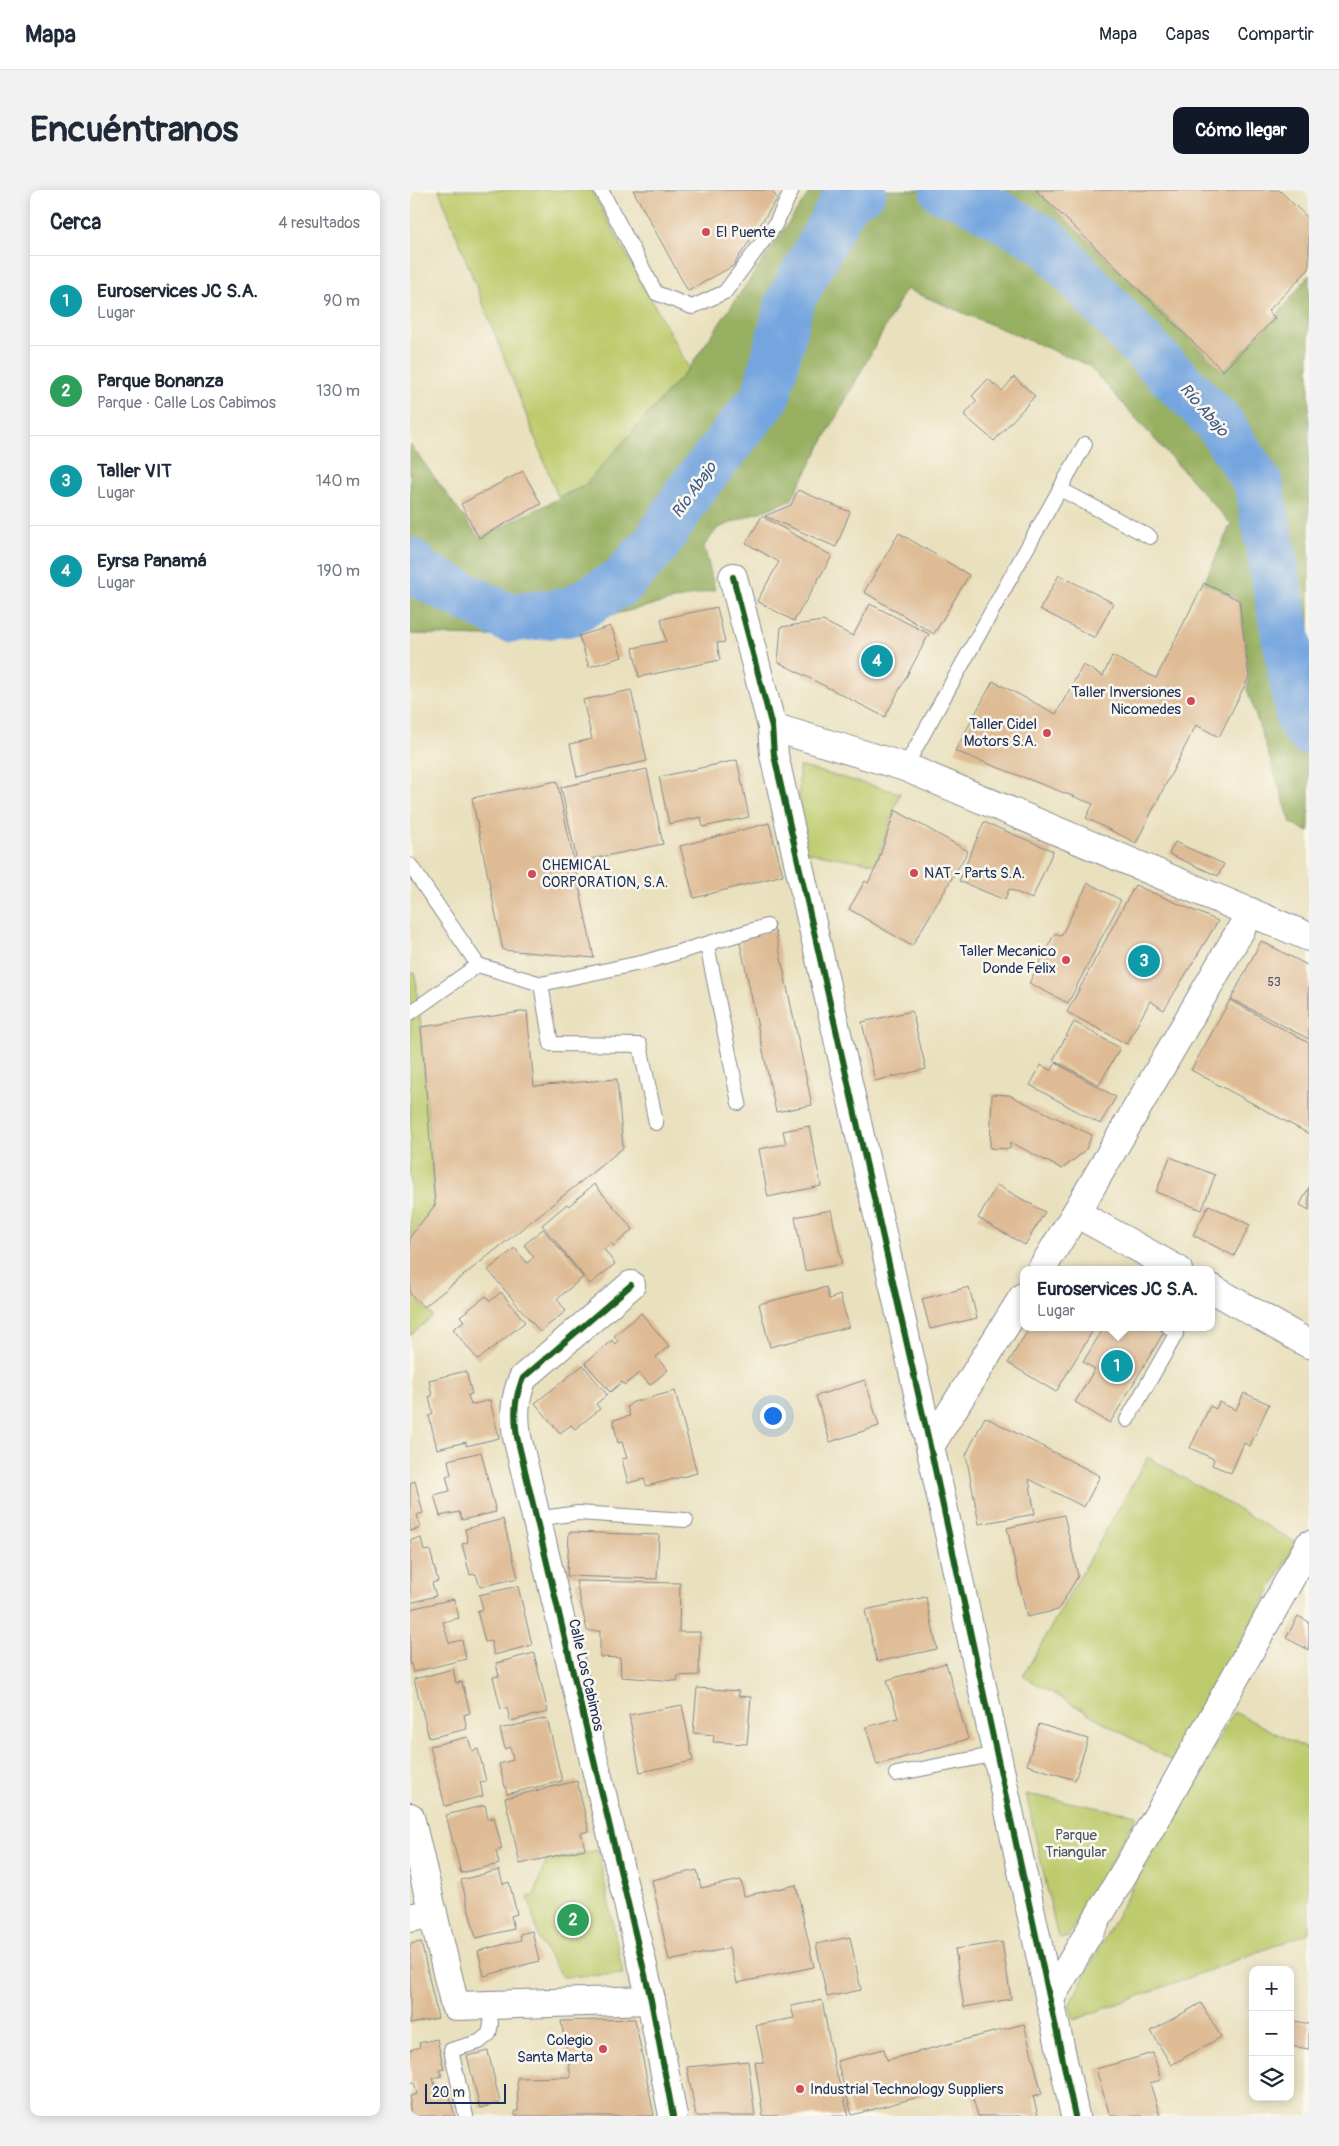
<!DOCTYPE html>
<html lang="es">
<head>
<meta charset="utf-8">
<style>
  body { margin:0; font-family:Pangolin,sans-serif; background:#f2f2f3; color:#1f2937 }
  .controls { position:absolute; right:15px; bottom:15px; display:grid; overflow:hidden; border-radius:10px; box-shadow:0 2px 12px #0003 }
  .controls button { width:45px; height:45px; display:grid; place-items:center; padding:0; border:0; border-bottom:1px solid #e0e1e3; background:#fff; color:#1f2937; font:25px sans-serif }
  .scale { position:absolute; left:15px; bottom:12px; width:81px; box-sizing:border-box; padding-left:5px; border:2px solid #1b2f5e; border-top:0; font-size:14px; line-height:18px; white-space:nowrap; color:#1b2f5e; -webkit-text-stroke:4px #fbf7ec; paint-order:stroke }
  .you { position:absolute; left:362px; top:1225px; width:18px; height:18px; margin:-12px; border:4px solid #fff; border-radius:50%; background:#1a73e8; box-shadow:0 0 0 8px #1a73e833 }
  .badge { display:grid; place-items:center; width:32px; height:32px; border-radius:50%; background:#111827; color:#fff; font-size:16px; font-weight:700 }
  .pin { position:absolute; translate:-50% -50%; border:2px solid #fff; box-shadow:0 1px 5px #0006 }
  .popup { position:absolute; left:610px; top:1076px; width:195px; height:65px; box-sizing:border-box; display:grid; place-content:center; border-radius:10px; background:#fff; filter:drop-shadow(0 1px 4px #0005); font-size:16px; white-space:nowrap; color:#747a83 }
  .popup b { font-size:19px; color:#1f2937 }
  .popup::after { content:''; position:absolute; left:50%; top:100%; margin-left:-10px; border:10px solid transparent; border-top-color:#fff }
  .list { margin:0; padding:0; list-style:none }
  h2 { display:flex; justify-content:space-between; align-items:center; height:65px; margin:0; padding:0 20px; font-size:21px }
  h2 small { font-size:16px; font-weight:400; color:#747a83 }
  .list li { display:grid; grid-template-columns:32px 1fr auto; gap:15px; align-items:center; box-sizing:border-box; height:90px; padding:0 20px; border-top:1px solid #e0e1e3 }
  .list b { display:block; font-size:19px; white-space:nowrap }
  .list p { margin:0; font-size:16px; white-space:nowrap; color:#747a83 }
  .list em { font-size:16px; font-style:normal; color:#747a83 }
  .icon { flex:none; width:28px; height:28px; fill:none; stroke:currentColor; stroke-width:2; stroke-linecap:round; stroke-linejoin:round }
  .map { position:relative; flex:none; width:899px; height:1926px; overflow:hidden; border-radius:10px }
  header { display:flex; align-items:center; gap:30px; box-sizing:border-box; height:70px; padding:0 25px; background:#fff; border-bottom:1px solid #e0e1e3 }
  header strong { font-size:24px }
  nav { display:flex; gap:28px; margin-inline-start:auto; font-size:18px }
  .intro { display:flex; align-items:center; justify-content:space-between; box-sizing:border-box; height:120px; padding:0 30px }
  h1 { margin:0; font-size:35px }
  .button { padding:12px 22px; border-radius:10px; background:#111827; color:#fff; font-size:18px; font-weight:700 }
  main { display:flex; gap:30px; padding:0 30px }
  aside { flex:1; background:#fff; border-radius:10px; box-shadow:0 2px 12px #0003 }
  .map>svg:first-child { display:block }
  .green { fill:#bdcb6d; stroke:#6c7d66 }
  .forest { fill:#96af60; stroke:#586f5f }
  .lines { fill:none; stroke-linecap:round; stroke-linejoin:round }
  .river { stroke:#74a5df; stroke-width:49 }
  .building { fill:#debb94 }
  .service-casing { stroke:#82888e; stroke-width:16 }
  .minor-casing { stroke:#82888e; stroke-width:30 }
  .service { stroke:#fff; stroke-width:14 }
  .minor { stroke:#fff; stroke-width:28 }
  .cycleway-casing { stroke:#fbf7ec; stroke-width:9 }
  .cycleway { stroke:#1b5e20; stroke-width:6 }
  .poi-dot { fill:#d1495b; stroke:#fbf7ec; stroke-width:2 }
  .labels { text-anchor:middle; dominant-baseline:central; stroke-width:5; stroke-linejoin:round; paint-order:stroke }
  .number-label { font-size:12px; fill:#4c526c }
  .poi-label { font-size:15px; fill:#1b2f5e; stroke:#fbf7ec; text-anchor:start }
  .street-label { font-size:15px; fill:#1b2f5e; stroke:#fbf7ec }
  .park-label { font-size:15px; fill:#445662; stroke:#fbf7ec }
  .water-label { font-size:16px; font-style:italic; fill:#3a588b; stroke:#fbf7ec }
</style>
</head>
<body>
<header>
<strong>Mapa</strong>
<nav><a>Mapa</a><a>Capas</a><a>Compartir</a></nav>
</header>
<div class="intro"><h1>Encuéntranos</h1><a class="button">Cómo llegar</a></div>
<main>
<aside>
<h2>Cerca<small>4 resultados</small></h2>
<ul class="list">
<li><span class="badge" style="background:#0f9aa8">1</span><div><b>Euroservices JC S.A.</b><p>Lugar</p></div><em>90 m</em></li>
<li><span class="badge" style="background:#2e9e5b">2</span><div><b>Parque Bonanza</b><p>Parque · Calle Los Cabimos</p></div><em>130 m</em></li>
<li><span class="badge" style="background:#0f9aa8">3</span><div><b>Taller VIT</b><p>Lugar</p></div><em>140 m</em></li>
<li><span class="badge" style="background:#0f9aa8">4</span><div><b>Eyrsa Panamá</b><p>Lugar</p></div><em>190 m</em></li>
</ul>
</aside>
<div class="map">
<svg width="899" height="1926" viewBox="0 0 899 1926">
  <rect width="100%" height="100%" fill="#fbf7ec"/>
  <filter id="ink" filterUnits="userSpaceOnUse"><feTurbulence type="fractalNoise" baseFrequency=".02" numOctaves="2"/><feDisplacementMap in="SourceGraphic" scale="10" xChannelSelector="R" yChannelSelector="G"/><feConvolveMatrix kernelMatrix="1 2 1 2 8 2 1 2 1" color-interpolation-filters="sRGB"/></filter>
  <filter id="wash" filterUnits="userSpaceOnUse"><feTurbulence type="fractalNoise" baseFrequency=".0096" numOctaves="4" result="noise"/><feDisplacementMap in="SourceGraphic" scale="20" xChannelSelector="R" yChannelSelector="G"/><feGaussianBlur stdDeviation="1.12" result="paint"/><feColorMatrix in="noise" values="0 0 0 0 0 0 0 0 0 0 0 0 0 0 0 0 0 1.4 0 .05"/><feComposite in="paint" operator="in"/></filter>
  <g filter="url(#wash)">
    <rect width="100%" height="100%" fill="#e9e0bd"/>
    <g class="green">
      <path d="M 29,0 L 181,0 L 279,178 L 174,296 L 148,307 Z"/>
      <path d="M 389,576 L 490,603 L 466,674 L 389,661 Z"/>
      <path d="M 5,783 L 11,837 L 25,1015 L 0,1047 L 0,784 Z"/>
      <path d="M 0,1104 L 23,1126 L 0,1145 Z"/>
      <path d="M 738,1267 L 886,1353 L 763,1572 L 613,1486 Z"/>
      <path d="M 824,1522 L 899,1560 L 899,1743 L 664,1830 L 659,1815 L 727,1688 Z"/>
      <path d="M 616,1604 L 727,1625 L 657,1748 L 650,1748 L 647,1744 Z"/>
      <path d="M 188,1660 L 213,1784 L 152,1787 L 130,1752 L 118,1707 L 124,1706 L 136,1671 Z"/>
    </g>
    <path class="forest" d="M 401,0 L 626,0 L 813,181 L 865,128 L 899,85 L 899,642 L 881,633 L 837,499 L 839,487 L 829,410 L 794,393 L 821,334 L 678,175 L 496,99 L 381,310 L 308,338 L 294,356 L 305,400 L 110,447 L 0,444 L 0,254 L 69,348 L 174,296 L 279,178 Z"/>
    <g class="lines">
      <g class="river">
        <path d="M 534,0 L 552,5 L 636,51 L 724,147 L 809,233 L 849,295 L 891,531 L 899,541"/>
        <path d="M 0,372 L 9,383 L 98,428 L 160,422 L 211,392 L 246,354 L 280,301 L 356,206 L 380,111 L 438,5 L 452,0"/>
      </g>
    </g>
    <g id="blocks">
      <g class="building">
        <path d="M 223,0 L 362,0 L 367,9 L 323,76 L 278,101 Z"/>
        <path d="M 626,0 L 869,0 L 899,29 L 899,79 L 858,121 L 865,128 L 813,181 Z"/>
        <path d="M 604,187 L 625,206 L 584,251 L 554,225 L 567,211 L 562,206 L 578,189 L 592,201 Z"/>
        <path d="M 113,281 L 131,314 L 69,348 L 51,314 Z"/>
        <path d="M 388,300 L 440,322 L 426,357 L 355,326 L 381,315 Z"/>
        <path d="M 352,326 L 422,366 L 384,431 L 347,411 L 369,372 L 336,353 Z"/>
        <path d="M 489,343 L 559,385 L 524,444 L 454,402 Z"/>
        <path d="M 649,385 L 703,413 L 685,448 L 630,419 Z"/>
        <path d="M 794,393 L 829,410 L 839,487 L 809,547 L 786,535 L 726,653 L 676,628 L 683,614 L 545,561 L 583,491 L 646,524 L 673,475 L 693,486 L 702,466 L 746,488 Z"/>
        <path d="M 460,414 L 519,444 L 475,527 L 368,472 L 371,437 L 413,431 L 443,446 Z"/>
        <path d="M 307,417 L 315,452 L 307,453 L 310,470 L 229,487 L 223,458 L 256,451 L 251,429 Z"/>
        <path d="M 201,436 L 212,467 L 179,477 L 169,446 Z"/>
        <path d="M 221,500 L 237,571 L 167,587 L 160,554 L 182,549 L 173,510 Z"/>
        <path d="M 327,570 L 339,627 L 293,637 L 291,627 L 259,634 L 249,587 Z"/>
        <path d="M 237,579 L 253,654 L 167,672 L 151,597 Z"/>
        <path d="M 147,591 L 184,768 L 93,760 L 62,608 Z"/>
        <path d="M 485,620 L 558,661 L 502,756 L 439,719 L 455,691 L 458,693 L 467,675 Z"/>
        <path d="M 574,632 L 643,661 L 622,709 L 599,699 L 595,710 L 549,691 Z"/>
        <path d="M 359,633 L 373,685 L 284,708 L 270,656 Z"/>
        <path d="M 765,652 L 814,674 L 808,686 L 759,664 Z"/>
        <path d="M 678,693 L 711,710 L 658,813 L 619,793 L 645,743 L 651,746 Z"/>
        <path d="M 725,695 L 808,731 L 754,820 L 740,811 L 717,854 L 657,822 Z"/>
        <path d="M 365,740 L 402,915 L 366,922 L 329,748 Z"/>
        <path d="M 851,751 L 899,776 L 899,849 L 821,809 Z"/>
        <path d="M 820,810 L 899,853 L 899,944 L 781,880 Z"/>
        <path d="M 117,821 L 124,896 L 207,889 L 213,958 L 14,1117 L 0,1104 L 0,1047 L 25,1015 L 11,837 Z"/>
        <path d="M 502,821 L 516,879 L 465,891 L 452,832 Z"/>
        <path d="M 664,832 L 710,858 L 689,895 L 643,870 Z"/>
        <path d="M 646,873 L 706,907 L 690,934 L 620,895 L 631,875 L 641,881 Z"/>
        <path d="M 582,904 L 599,905 L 682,945 L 675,961 L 652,979 L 600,952 L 600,959 L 580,958 Z"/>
        <path d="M 399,936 L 411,996 L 358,1007 L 349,959 L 376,954 L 373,941 Z"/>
        <path d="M 760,967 L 805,985 L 792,1020 L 746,1002 Z"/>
        <path d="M 184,994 L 223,1039 L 204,1056 L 201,1053 L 194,1059 L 205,1074 L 180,1094 L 132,1035 L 157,1014 L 159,1016 Z"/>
        <path d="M 587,995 L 635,1022 L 615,1055 L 568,1028 Z"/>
        <path d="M 899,997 L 899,1020 L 890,1015 Z"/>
        <path d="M 799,1015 L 840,1035 L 824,1066 L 783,1045 Z"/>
        <path d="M 421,1020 L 432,1074 L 395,1081 L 385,1027 Z"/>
        <path d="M 133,1039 L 173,1087 L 147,1109 L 156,1121 L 130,1142 L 78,1080 L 105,1058 L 117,1073 L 124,1067 L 114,1055 Z"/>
        <path d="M 416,1097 L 419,1109 L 430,1105 L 439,1137 L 360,1157 L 349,1114 Z"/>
        <path d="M 559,1097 L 567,1128 L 520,1139 L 512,1109 Z"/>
        <path d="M 91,1102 L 115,1132 L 68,1170 L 43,1139 L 54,1131 L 50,1126 L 76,1106 L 80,1111 Z"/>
        <path d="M 231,1123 L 259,1156 L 246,1167 L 258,1180 L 240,1195 L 229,1183 L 215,1195 L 212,1192 L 200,1202 L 175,1173 L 202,1150 L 205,1154 L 208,1151 L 204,1146 Z"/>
        <path d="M 620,1137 L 685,1137 L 646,1202 L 598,1173 Z"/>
        <path d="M 694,1137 L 746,1137 L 754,1142 L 700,1233 L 665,1212 L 685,1179 L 673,1172 Z"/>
        <path d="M 173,1175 L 197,1205 L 186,1214 L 190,1219 L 165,1239 L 161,1235 L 150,1243 L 125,1213 Z"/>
        <path d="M 56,1181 L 62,1204 L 58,1205 L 61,1215 L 80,1210 L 89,1248 L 56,1256 L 56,1252 L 27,1259 L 19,1226 L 23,1224 L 19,1207 L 22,1206 L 19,1190 Z"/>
        <path d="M 455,1190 L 469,1236 L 420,1252 L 406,1206 Z"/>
        <path d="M 265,1201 L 287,1283 L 237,1296 L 234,1289 L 218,1293 L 212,1269 L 217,1268 L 212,1252 L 208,1253 L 203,1230 L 220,1226 L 217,1217 L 223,1212 Z"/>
        <path d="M 834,1203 L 859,1214 L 840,1256 L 834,1253 L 821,1283 L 802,1275 L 804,1269 L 780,1258 L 800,1216 L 806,1219 L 809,1212 L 826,1220 Z"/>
        <path d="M 575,1227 L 690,1286 L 674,1317 L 619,1289 L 625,1324 L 569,1334 L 556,1265 Z"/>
        <path d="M 71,1262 L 86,1322 L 52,1330 L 49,1322 L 30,1326 L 24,1305 L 40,1301 L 36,1286 L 41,1285 L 38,1270 Z"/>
        <path d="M 5,1291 L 13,1323 L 7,1325 L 11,1338 L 0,1341 L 0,1293 Z"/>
        <path d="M 654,1325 L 668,1386 L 648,1420 L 617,1427 L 597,1338 Z"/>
        <path d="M 93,1329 L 108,1388 L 70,1397 L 66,1384 L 60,1385 L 52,1354 L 58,1352 L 55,1339 Z"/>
        <path d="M 159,1342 L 249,1345 L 247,1389 L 157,1386 Z"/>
        <path d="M 11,1348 L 14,1361 L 20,1360 L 28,1391 L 22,1393 L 26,1406 L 0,1413 L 0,1350 Z"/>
        <path d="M 166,1391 L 270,1393 L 269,1442 L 290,1442 L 289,1485 L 268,1486 L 267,1491 L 211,1487 L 210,1468 L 190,1467 L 190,1441 L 177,1441 Z"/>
        <path d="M 108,1396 L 122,1455 L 84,1465 L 81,1451 L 75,1452 L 67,1421 L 73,1419 L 69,1405 Z"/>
        <path d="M 516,1407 L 527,1459 L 467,1472 L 455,1420 Z"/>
        <path d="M 44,1409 L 49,1428 L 33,1432 L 39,1453 L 52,1450 L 56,1469 L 3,1482 L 0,1471 L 0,1419 Z"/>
        <path d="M 888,1426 L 899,1432 L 899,1460 L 876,1448 Z"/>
        <path d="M 124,1463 L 138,1522 L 100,1531 L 97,1518 L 91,1519 L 83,1487 L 89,1486 L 86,1473 Z"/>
        <path d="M 536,1473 L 558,1549 L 467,1575 L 456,1537 L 488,1528 L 477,1490 Z"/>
        <path d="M 43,1479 L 46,1493 L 52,1492 L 60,1523 L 54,1525 L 57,1539 L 19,1548 L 4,1489 Z"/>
        <path d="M 287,1498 L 329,1501 L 328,1506 L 341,1507 L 337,1554 L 303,1552 L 304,1545 L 283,1543 Z"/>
        <path d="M 272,1515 L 283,1571 L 230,1582 L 219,1525 Z"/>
        <path d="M 137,1528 L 152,1591 L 97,1604 L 89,1574 L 103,1570 L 100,1557 L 95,1559 L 90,1539 Z"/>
        <path d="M 629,1534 L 678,1549 L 665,1590 L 617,1575 Z"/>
        <path d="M 58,1547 L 62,1561 L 68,1559 L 76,1591 L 70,1592 L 73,1606 L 35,1616 L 20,1556 Z"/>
        <path d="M 167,1591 L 179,1641 L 171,1643 L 175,1659 L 110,1674 L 95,1608 Z"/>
        <path d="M 75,1615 L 78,1629 L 84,1627 L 92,1659 L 86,1661 L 89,1674 L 51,1683 L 36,1625 Z"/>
        <path d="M 89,1680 L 93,1694 L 99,1692 L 107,1724 L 101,1726 L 104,1739 L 66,1748 L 51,1690 Z"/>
        <path d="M 287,1680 L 291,1698 L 331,1690 L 334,1706 L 386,1695 L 404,1777 L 327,1793 L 319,1758 L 259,1771 L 242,1690 Z"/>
        <path d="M 122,1741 L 129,1771 L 74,1786 L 68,1761 L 111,1750 L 110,1744 Z"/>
        <path d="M 440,1747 L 451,1800 L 417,1807 L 406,1754 Z"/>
        <path d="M 11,1752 L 28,1828 L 0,1834 L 0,1754 Z"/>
        <path d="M 592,1752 L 601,1809 L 554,1817 L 545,1759 Z"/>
        <path d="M 412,1810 L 424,1875 L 439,1926 L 353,1926 L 345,1872 L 354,1873 L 346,1835 L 384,1828 L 381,1816 Z"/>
        <path d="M 791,1813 L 811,1847 L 761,1875 L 741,1841 Z"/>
        <path d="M 225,1829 L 244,1926 L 105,1926 L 105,1921 L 108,1921 L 107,1888 L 161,1887 L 151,1831 Z"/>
        <path d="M 880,1830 L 899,1834 L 899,1859 L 880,1856 Z"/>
        <path d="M 614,1834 L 632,1904 L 623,1906 L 628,1926 L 568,1926 L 562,1905 L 553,1895 L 442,1925 L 427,1871 L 474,1859 L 477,1870 Z"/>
        <path d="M 27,1849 L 34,1879 L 30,1880 L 32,1886 L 23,1888 L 26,1900 L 35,1897 L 36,1903 L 39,1903 L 45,1926 L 0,1926 L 0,1906 L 7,1904 L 4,1892 L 0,1893 L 0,1860 L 10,1857 L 9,1853 Z"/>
        <path d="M 78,1861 L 90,1913 L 70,1918 L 57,1866 Z"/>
        <path d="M 743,1863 L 751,1890 L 740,1893 L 750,1926 L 700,1926 L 686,1879 Z"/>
        <path d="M 338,1871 L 345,1926 L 286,1926 L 277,1877 Z"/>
      </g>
    </g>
  </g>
  <g filter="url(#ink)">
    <use href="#blocks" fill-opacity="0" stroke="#82888e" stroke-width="1"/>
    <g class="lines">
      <defs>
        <g id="service">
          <path d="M 191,0 L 246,103 L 282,117 L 315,102 L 365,35 L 381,2 L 380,0"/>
          <path d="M 650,299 L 740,347"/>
          <path d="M 495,577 L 675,254"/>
          <path d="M 0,675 L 68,775 L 131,794 L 235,772 L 357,736"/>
          <path d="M 297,755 L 329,913"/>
          <path d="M 131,794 L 141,854 L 230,855 L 246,933"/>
          <path d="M 0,823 L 68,775"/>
          <path d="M 717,1230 L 766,1144 L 759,1137"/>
          <path d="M 126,1329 L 168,1323 L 276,1330"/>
          <path d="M 486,1584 L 587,1564"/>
          <path d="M 56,1926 L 41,1860 L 69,1852 L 79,1844 L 81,1834 L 78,1815"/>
        </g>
        <g id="minor">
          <path d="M 323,387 L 362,537 L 364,565 L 520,1256 L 665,1926"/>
          <path d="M 362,537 L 495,577 L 899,747"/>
          <path d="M 666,1023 L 768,1080"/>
          <path d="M 631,1080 L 666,1023 L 841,722"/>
          <path d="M 221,1095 L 113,1188 C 104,1209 104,1225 107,1247 L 241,1810 L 263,1926"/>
          <path d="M 801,1098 L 899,1154"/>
          <path d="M 520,1256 L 613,1107"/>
          <path d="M 0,1627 L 45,1816 L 241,1810"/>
          <path d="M 0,1728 L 23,1723"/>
          <path d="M 641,1807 L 751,1620 L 899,1355"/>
        </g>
      </defs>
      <use href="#service" class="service-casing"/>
      <use href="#minor" class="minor-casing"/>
      <use href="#service" class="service"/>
      <use href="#minor" class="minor"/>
      <defs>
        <g id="cycleway">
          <path d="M 323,387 L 362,537 L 364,565 L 520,1256 L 665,1926"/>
          <path d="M 221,1095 L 113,1188 C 104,1209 104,1225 107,1247 L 241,1810 L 263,1926"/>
        </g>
      </defs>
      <use href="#cycleway" class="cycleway-casing"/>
      <use href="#cycleway" class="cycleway"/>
    </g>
  </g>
  <g class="poi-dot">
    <circle cx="296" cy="42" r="5"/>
    <circle cx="781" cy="511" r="5"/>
    <circle cx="637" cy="543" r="5"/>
    <circle cx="504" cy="683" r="5"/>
    <circle cx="122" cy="684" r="5"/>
    <circle cx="656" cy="770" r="5"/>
    <circle cx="193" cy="1859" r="5"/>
    <circle cx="390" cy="1899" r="5"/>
  </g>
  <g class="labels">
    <g class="number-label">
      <text x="864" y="792">53</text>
    </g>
    <g class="poi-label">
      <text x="306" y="42">El Puente</text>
      <text x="771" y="502" text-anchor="end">Taller Inversiones<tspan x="771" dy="17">Nicomedes</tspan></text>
      <text x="627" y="534" text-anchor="end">Taller Cidel<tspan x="627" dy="17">Motors S.A.</tspan></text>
      <text x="132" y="675">CHEMICAL<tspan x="132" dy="17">CORPORATION, S.A.</tspan></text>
      <text x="514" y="683">NAT - Parts S.A.</text>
      <text x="646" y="761" text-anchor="end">Taller Mecanico<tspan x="646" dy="17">Donde Felix</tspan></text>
      <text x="183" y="1850" text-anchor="end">Colegio<tspan x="183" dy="17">Santa Marta</tspan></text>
      <text x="400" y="1899">Industrial Technology Suppliers</text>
    </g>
    <g class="street-label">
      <text transform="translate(176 1485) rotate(77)">Calle Los Cabimos</text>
    </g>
    <g class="park-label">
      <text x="666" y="1645">Parque<tspan x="666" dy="17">Triangular</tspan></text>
    </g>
    <g class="water-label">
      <text transform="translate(794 220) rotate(49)">Río Abajo</text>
      <text transform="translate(284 300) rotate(-54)">Río Abajo</text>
    </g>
  </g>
</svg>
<div class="controls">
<button>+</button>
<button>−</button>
<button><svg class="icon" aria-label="layers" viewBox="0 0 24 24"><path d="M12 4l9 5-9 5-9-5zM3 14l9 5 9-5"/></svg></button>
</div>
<div class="scale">20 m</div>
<div class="you"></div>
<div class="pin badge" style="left:707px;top:1176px;background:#0f9aa8">1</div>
<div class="popup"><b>Euroservices JC S.A.</b>Lugar</div>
<div class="pin badge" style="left:163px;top:1730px;background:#2e9e5b">2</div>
<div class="pin badge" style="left:734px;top:771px;background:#0f9aa8">3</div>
<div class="pin badge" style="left:467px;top:471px;background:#0f9aa8">4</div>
</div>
</main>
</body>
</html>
